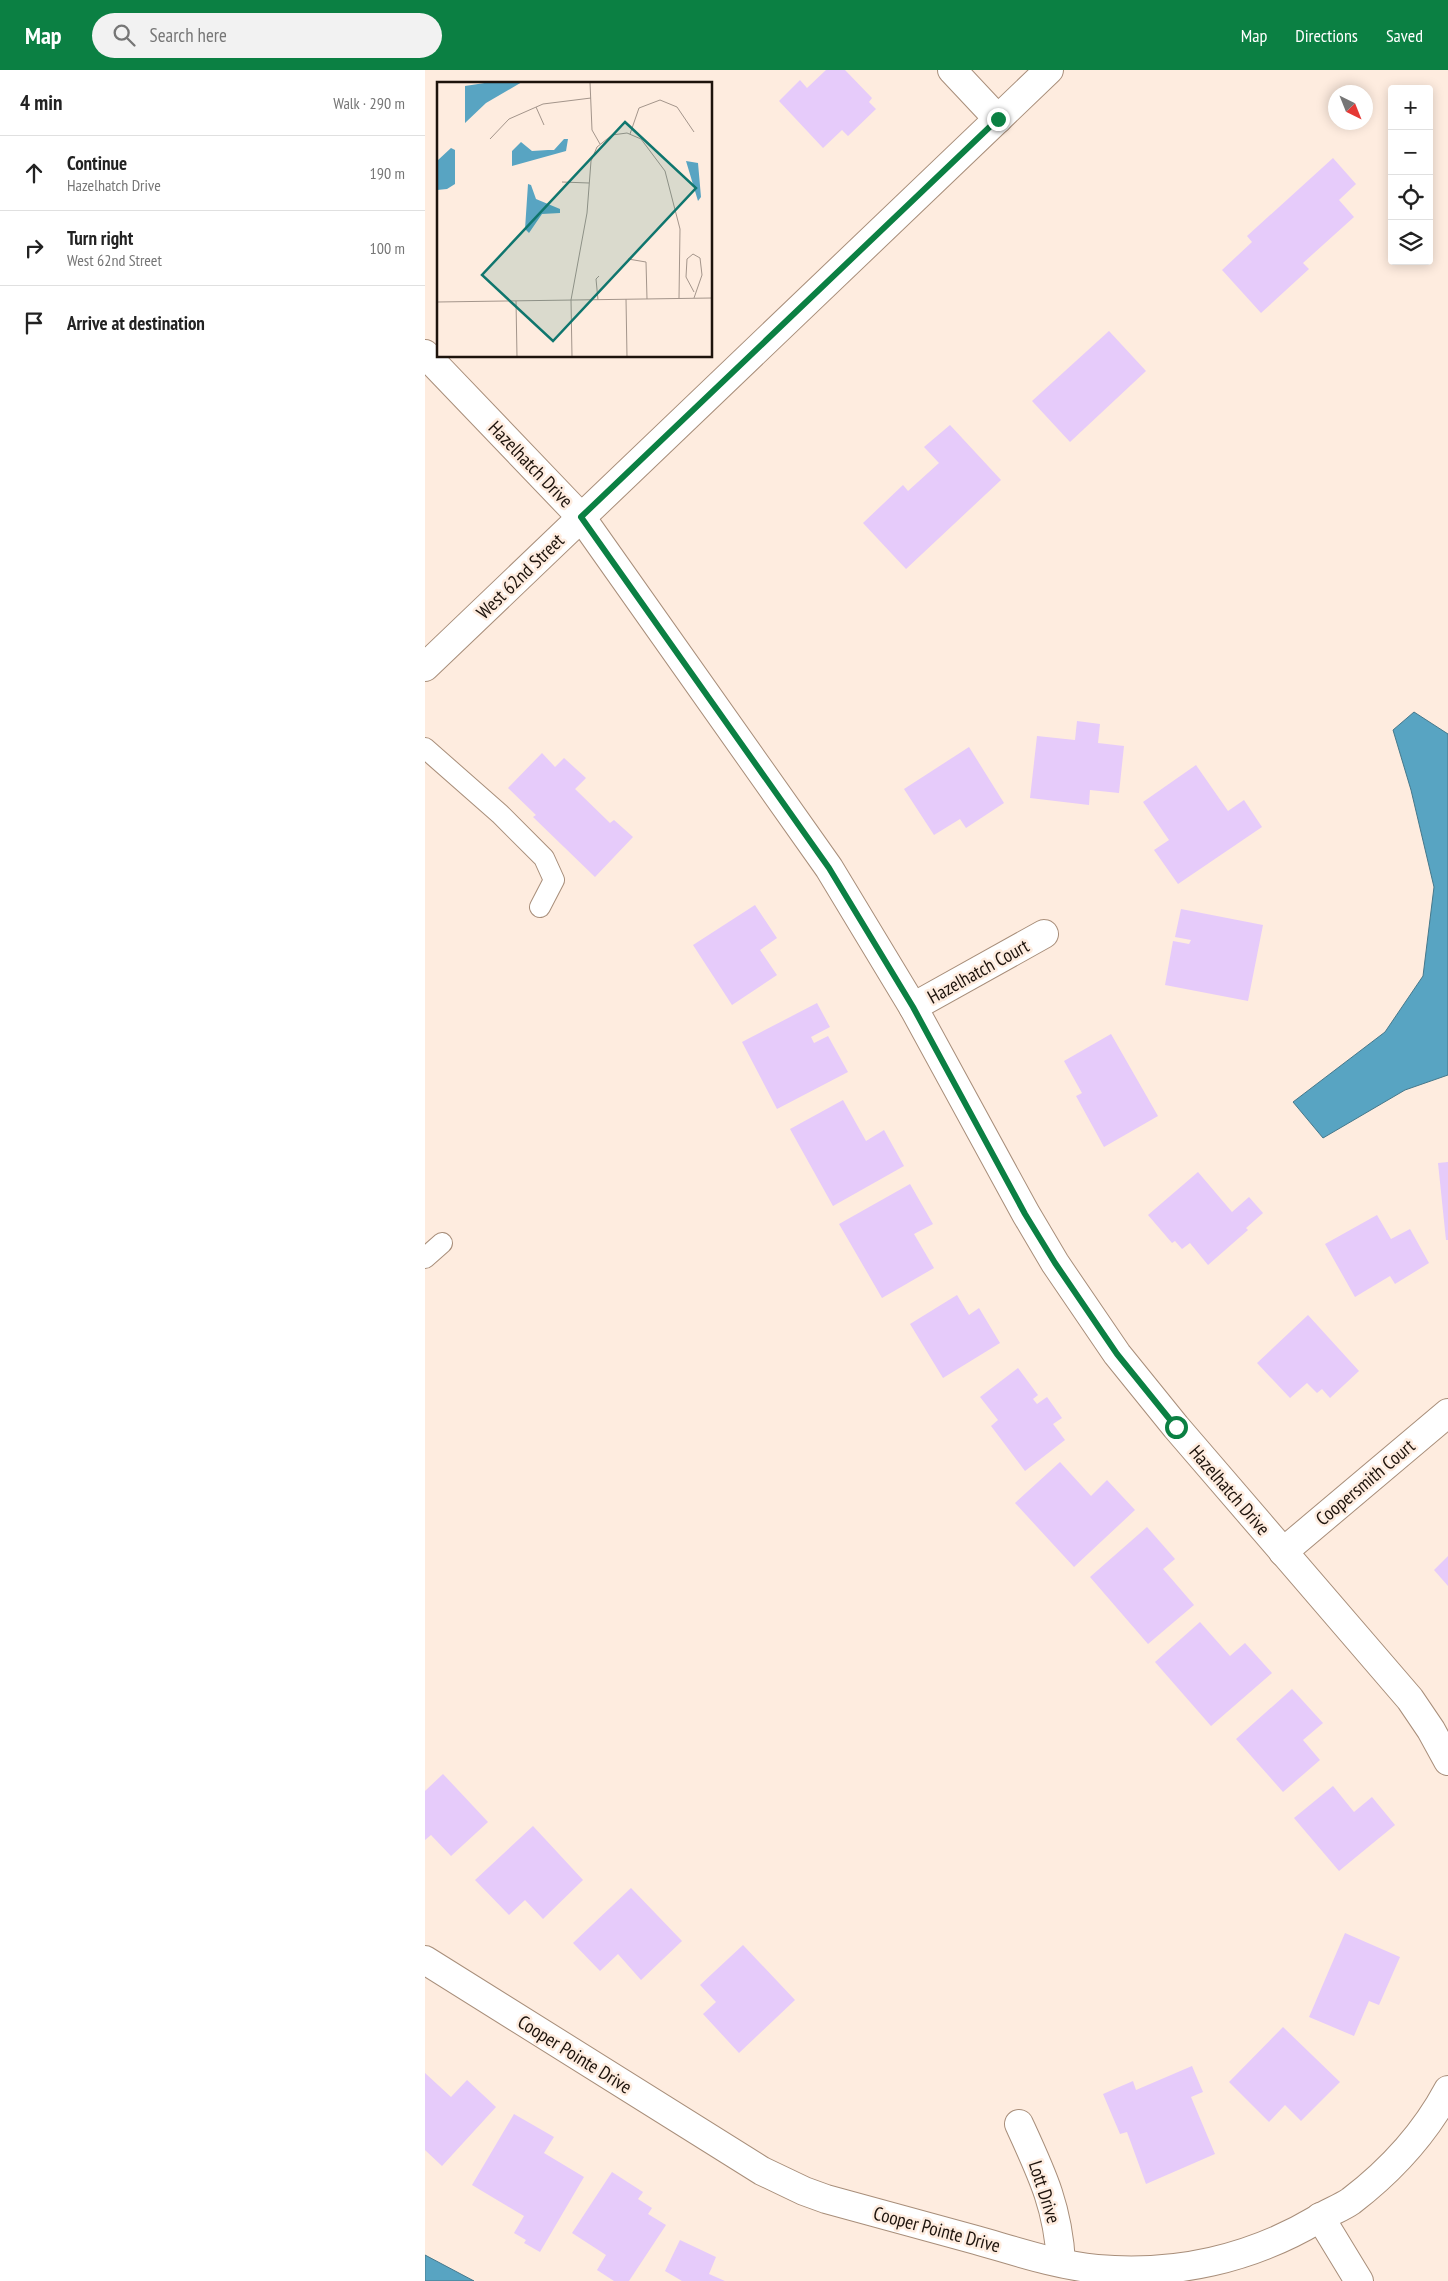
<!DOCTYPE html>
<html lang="en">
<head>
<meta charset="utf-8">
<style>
  body { margin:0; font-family:"PT Sans Narrow",sans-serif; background:#f2f2f2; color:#222 }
  .controls { position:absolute; right:15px; top:15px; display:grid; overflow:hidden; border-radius:5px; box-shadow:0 2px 12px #0003 }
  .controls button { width:45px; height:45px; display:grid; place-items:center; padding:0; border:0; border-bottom:1px solid #e0e0e0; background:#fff; color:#222; font:25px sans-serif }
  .compass { position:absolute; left:903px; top:15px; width:45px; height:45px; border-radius:50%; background:#fff; box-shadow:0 2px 12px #0003; rotate:137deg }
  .stop { position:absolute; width:15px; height:15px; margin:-11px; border:4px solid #0b8043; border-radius:50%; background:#fff }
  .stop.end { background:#0b8043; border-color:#fff; box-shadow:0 1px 5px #0008 }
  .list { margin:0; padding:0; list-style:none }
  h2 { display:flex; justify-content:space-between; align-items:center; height:65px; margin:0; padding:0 20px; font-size:21px }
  h2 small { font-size:16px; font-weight:400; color:#767676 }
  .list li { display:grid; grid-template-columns:32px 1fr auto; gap:15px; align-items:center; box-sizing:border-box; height:75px; padding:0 20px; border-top:1px solid #e0e0e0 }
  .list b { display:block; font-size:19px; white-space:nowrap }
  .list p { margin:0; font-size:16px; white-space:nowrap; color:#767676 }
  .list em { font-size:16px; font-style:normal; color:#767676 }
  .icon { flex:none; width:28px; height:28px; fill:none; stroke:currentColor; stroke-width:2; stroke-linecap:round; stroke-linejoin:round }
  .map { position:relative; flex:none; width:1023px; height:2211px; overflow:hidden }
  header { display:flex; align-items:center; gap:30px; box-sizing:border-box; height:70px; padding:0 25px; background:#0b8043; color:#fff }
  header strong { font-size:24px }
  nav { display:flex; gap:28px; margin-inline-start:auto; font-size:18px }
  .search { width:350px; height:45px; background:#f2f2f2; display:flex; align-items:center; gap:12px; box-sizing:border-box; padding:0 18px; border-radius:28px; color:#767676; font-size:19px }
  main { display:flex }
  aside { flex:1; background:#fff }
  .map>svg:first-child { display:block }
  .water { fill:#58a4c2; stroke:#46788b }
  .building { fill:#e6cbfa }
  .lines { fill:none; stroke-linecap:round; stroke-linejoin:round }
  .lane-casing { stroke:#a88e7a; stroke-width:22 }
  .street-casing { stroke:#a88e7a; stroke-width:30 }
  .secondary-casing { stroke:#a88e7a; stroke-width:30 }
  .lane { stroke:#fff; stroke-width:20 }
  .street { stroke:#fff; stroke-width:28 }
  .secondary { stroke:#fff; stroke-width:28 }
  .route { stroke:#0b8043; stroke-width:6 }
  .labels { text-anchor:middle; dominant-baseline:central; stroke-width:5; stroke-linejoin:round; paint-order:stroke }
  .street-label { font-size:19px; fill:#1d130c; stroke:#feecdf }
  .inset-road { fill:none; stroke:#a4958b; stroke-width:1 }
  .view { fill:#0f766e; fill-opacity:0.15; stroke:#0f766e; stroke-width:2.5 }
  .inset-edge { fill:none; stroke:#1d130c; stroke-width:2.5 }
</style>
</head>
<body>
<header>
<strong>Map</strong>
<div class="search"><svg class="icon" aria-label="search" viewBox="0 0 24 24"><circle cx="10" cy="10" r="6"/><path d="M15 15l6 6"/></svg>Search here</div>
<nav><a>Map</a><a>Directions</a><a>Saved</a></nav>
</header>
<main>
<aside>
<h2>4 min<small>Walk · 290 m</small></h2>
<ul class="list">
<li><svg class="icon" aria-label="ahead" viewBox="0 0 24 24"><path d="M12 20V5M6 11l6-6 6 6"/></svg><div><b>Continue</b><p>Hazelhatch Drive</p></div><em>190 m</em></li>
<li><svg class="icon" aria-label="right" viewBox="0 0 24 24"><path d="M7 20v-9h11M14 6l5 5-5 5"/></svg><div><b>Turn right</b><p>West 62nd Street</p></div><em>100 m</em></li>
<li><svg class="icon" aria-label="arrive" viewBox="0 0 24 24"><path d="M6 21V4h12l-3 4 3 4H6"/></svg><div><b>Arrive at destination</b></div></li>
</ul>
</aside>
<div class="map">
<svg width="1023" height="2211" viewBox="0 0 1023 2211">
  <rect width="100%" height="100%" fill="#feecdf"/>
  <g class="water">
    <path d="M 989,642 L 1023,664 L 1023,1005 L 980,1020 L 898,1068 L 868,1032 L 960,962 L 998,906 L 1009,817 L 986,720 L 968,660 Z"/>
    <path d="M 0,2185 L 49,2211 L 0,2211 Z"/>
  </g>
  <g class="building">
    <path d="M 401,0 L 420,0 L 447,28 L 444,32 L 451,39 L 423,66 L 417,60 L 398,78 L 354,31 L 375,10 L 382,18 Z"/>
    <path d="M 908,88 L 931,114 L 914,130 L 929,147 L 878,193 L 884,199 L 836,243 L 797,200 L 827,172 L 822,166 Z"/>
    <path d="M 684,261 L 721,301 L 645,372 L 607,331 Z"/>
    <path d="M 525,355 L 576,410 L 481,499 L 438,453 L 478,415 L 483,421 L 514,393 L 499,377 Z"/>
    <path d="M 652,651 L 675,654 L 673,673 L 699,676 L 694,723 L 665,720 L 664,735 L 605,728 L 612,666 L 650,670 Z"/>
    <path d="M 544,677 L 579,733 L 541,758 L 535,749 L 509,765 L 479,719 Z"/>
    <path d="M 117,683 L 130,697 L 139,688 L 161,708 L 150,719 L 185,753 L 189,750 L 208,767 L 170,807 L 108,747 L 111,745 L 83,718 Z"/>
    <path d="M 771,695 L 803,741 L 819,730 L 837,757 L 753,814 L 729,780 L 744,770 L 718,732 Z"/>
    <path d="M 330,835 L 352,868 L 335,880 L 352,905 L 307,935 L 268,875 Z"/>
    <path d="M 756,839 L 838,855 L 823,931 L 740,915 L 748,871 L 764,874 L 766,870 L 750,867 Z"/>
    <path d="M 392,933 L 405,957 L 386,967 L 389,973 L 403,966 L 423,1002 L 352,1039 L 317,972 Z"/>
    <path d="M 686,964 L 733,1046 L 679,1077 L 651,1026 L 657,1023 L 639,991 Z"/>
    <path d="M 418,1030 L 441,1071 L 459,1060 L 479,1096 L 408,1136 L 365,1059 Z"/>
    <path d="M 1023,1092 L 1023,1170 L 1021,1170 L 1013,1093 Z"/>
    <path d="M 773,1102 L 807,1142 L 824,1127 L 838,1143 L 821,1158 L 823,1160 L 783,1195 L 765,1173 L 757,1179 L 750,1171 L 747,1173 L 723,1145 Z"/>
    <path d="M 485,1114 L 508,1154 L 489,1164 L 509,1198 L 457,1228 L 414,1154 Z"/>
    <path d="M 952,1145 L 966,1169 L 985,1159 L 1004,1193 L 970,1214 L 965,1206 L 930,1227 L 900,1174 Z"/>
    <path d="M 532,1225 L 544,1245 L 554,1238 L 575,1273 L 518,1308 L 485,1254 Z"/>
    <path d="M 883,1245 L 934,1301 L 905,1328 L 897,1319 L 892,1323 L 882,1313 L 865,1328 L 832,1293 Z"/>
    <path d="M 593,1298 L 613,1325 L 608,1329 L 612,1334 L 622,1327 L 637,1348 L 628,1354 L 640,1370 L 600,1401 L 566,1356 L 573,1350 L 555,1327 Z"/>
    <path d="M 635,1392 L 666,1426 L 682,1410 L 710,1440 L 649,1497 L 590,1433 Z"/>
    <path d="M 722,1457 L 750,1489 L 738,1499 L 769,1535 L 723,1574 L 665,1507 Z"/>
    <path d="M 1023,1486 L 1023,1516 L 1009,1500 Z"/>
    <path d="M 775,1552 L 805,1586 L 820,1573 L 847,1603 L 786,1656 L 730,1592 Z"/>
    <path d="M 867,1619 L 898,1653 L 878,1670 L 895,1690 L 858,1722 L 811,1669 Z"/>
    <path d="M 18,1704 L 63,1752 L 26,1786 L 6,1765 L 0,1770 L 0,1721 Z"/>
    <path d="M 908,1716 L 929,1742 L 947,1727 L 970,1755 L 914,1801 L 869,1748 Z"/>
    <path d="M 108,1756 L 158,1810 L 118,1849 L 100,1830 L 84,1845 L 50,1810 Z"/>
    <path d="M 206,1818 L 257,1871 L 216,1910 L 193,1884 L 175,1901 L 148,1873 Z"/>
    <path d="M 920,1863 L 975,1887 L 954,1935 L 944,1931 L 929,1966 L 884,1947 Z"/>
    <path d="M 318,1875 L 370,1930 L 314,1983 L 278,1944 L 291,1932 L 275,1915 Z"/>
    <path d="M 858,1957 L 915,2012 L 876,2051 L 860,2035 L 844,2052 L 804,2012 Z"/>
    <path d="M 767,1996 L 778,2022 L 766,2027 L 790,2084 L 721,2114 L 702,2062 L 695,2064 L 678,2024 L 708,2011 L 711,2020 Z"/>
    <path d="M 0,2003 L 26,2027 L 42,2010 L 71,2037 L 17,2096 L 0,2080 Z"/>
    <path d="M 89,2044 L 129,2067 L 119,2083 L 159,2107 L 115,2182 L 99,2173 L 101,2170 L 89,2163 L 99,2146 L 47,2115 Z"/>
    <path d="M 187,2102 L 218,2122 L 213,2129 L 227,2138 L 223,2144 L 241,2155 L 204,2211 L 189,2211 L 172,2200 L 181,2185 L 147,2163 Z"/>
    <path d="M 255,2170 L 291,2187 L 284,2204 L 300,2211 L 257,2211 L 240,2201 Z"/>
  </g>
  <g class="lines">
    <defs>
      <g id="lane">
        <path d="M 0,678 L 75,744 L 119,788 L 129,810 L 115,837"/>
        <path d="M 0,1188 L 17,1173"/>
      </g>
      <g id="street">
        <path d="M 527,0 L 573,49"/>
        <path d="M 0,284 L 156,447 L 404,798 L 488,937 L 601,1144 L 630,1193 L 692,1284 L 751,1357 L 985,1629 L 1006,1660 L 1023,1691"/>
        <path d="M 488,937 L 619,864"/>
        <path d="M 858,1482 L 1023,1343"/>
        <path d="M 0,1890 L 337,2101 L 379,2121 L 401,2129 C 451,2143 501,2156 551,2170 C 590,2181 631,2195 672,2199 C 750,2206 826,2189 893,2149 C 904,2142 916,2138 926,2131 C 965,2101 1000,2063 1023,2020"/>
        <path d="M 594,2054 C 617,2104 633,2137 636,2192"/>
        <path d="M 895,2147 L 934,2211"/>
      </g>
      <path id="secondary" d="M 0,597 L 624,0"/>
    </defs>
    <use href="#lane" class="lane-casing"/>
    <use href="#street" class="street-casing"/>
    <use href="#secondary" class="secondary-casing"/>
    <use href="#lane" class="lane"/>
    <use href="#street" class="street"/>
    <use href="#secondary" class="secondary"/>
  </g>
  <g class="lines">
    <path class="route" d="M 573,49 L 156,447 L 404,798 L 488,937 L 600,1144 L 630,1193 L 692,1284 L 751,1357"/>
  </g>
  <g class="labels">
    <g class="street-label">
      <text transform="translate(106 394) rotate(46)">Hazelhatch Drive</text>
      <text transform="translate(95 506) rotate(-44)">West 62nd Street</text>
      <text transform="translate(553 901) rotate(-29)">Hazelhatch Court</text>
      <text transform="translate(940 1412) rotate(-40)">Coopersmith Court</text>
      <text transform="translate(805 1420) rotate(49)">Hazelhatch Drive</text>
      <text transform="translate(150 1984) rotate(32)">Cooper Pointe Drive</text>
      <text transform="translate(620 2122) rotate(72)">Lott Drive</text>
      <text transform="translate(512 2159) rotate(15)">Cooper Pointe Drive</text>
    </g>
  </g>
  <g transform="translate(12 12)">
    <rect width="275" height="275" fill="#feecdf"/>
    <path d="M 54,0 L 85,0 L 49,21 L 28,41 L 28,4 ZM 127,57 L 131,57 L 129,69 L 75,84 L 75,69 L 84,60 L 95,69 L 111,68 L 117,68 ZM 14,66 L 18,68 L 18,102 L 10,107 L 0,108 L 0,79 ZM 249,79 L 261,81 L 264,115 L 261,119 ZM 91,102 L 94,103 L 99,117 L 123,127 L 123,131 L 105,132 L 92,151 L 88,147 Z" fill="#58a4c2"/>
    <path class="inset-road" d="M 153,0 L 155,48 L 163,62M 99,25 L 107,43M 193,52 L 202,26 L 223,18 L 240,25 L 257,50M 53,57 L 72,37 L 106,22 L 154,16M 125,100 L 152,101M 191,177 L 209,180 L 210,217M 257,210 L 249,195 L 250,177 L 256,172 L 263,176 L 265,193 L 257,216M 189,217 L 190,275M 161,218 L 159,197 L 162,194M 79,219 L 80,275M 0,220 L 275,216M 135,275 L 134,218 L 150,131 L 154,79 L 160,65 L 175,53 L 190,51 L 204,57 L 228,89 L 243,147 L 242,216"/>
    <path class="view" d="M 188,40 L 259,106 L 116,259 L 45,193 Z"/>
    <rect width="275" height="275" class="inset-edge"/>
  </g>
</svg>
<div class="controls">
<button>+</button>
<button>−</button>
<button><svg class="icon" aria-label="locate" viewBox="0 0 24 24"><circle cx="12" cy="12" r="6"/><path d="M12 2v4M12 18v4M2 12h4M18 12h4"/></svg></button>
<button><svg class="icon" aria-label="layers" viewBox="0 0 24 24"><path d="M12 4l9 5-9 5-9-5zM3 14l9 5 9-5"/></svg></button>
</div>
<svg class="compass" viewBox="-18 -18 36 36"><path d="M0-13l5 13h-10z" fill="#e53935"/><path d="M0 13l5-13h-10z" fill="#767676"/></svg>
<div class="stop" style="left:751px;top:1357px"></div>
<div class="stop end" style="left:573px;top:49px"></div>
</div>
</main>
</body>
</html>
